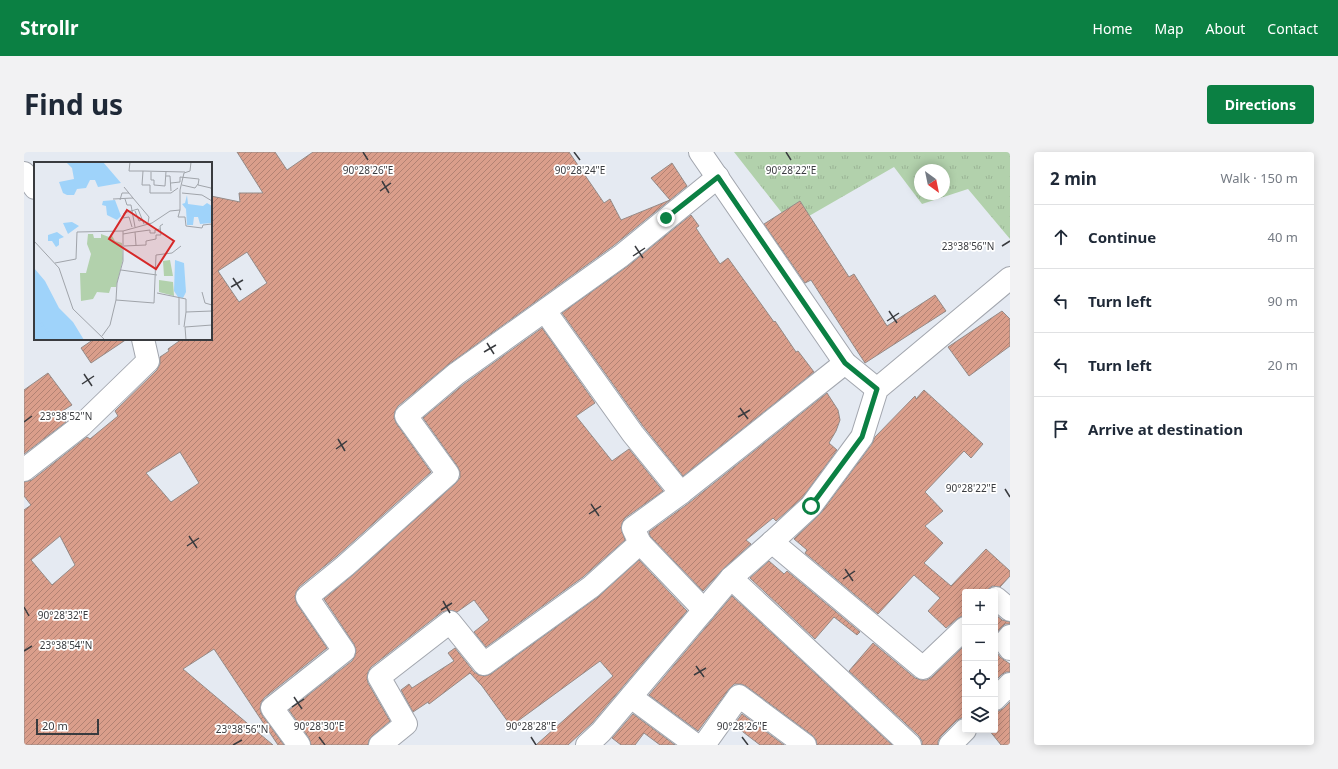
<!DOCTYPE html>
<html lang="en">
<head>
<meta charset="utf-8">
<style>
  body { margin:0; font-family:"Noto Sans",sans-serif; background:#f2f2f3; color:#1f2937 }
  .controls { position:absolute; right:12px; bottom:12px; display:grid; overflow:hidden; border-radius:4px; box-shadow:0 2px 10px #0003 }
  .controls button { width:36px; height:36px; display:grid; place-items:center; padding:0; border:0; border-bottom:1px solid #e0e1e3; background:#fff; color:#1f2937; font:20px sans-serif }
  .compass { position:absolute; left:890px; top:12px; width:36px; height:36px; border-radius:50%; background:#fff; box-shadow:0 2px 10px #0003; rotate:147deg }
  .scale { position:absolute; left:12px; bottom:10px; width:63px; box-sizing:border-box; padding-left:4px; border:2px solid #393b3f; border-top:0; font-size:11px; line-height:14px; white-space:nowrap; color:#393b3f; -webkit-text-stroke:3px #fff; paint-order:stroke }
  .stop { position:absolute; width:12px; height:12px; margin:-9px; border:3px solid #0b8043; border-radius:50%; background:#fff }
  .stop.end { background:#0b8043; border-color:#fff; box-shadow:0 1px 4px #0008 }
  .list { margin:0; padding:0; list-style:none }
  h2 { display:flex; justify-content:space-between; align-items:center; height:52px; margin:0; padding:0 16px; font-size:17px }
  h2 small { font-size:13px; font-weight:400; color:#747a83 }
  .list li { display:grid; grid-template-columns:26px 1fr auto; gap:12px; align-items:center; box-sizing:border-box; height:64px; padding:0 16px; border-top:1px solid #e0e1e3 }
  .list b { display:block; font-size:15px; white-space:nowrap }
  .list em { font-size:13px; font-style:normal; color:#747a83 }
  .icon { flex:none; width:22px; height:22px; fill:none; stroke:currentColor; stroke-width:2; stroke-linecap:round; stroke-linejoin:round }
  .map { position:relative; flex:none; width:986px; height:593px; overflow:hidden; border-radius:4px }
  header { display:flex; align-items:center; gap:24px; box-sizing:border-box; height:56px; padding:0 20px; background:#0b8043; color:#fff }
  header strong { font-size:19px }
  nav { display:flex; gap:22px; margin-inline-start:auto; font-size:14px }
  .intro { display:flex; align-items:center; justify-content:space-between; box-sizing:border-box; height:96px; padding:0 24px }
  h1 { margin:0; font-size:28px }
  .button { padding:10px 18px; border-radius:4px; background:#0b8043; color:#fff; font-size:14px; font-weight:700 }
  main { display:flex; gap:24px; padding:0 24px }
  aside { flex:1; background:#fff; border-radius:4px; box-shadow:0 2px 10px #0003 }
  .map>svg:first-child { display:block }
  .grass { fill:url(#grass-tufts); fill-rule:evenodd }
  .building { fill:url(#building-hatch); stroke:#948a87; fill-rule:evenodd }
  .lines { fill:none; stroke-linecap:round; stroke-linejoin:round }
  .minor-casing { stroke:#a2a6ae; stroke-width:24 }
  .minor { stroke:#fff; stroke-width:22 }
  .route { stroke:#0b8043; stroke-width:5 }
  .ticks { fill:none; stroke:#393b3f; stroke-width:1.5 }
  .inset-river { fill:none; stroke:#9fd3fa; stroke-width:2 }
  .inset-road { fill:none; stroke:#a0a4aa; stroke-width:1 }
  .view { fill:#d62828; fill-opacity:0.15; stroke:#d62828; stroke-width:2 }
  .inset-edge { fill:none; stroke:#393b3f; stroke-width:2 }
  .ticks-label { font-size:10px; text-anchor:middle; fill:#393b3f; stroke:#fff; stroke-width:3.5; stroke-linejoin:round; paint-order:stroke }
</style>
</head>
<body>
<header>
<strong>Strollr</strong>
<nav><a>Home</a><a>Map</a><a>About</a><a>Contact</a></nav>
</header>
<div class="intro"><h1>Find us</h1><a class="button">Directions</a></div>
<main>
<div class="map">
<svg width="986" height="593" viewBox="0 0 986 593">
  <defs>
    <pattern id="grass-tufts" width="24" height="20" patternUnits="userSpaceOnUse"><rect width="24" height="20" fill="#b2d1ac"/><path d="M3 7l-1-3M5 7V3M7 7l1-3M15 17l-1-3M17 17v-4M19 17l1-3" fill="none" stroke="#9ab495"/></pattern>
    <pattern id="building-hatch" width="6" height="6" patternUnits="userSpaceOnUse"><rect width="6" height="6" fill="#da9e8b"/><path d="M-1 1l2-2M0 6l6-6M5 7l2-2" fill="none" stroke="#b28273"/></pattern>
  </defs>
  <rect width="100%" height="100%" fill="#e5eaf2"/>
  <path class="grass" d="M 710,0 L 986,0 L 986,87 L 944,37 L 898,52 L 870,15 L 785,64 L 776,49 L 758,61 ZM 896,18 L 920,18 L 920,42 L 896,42 Z"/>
  <g class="building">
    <path d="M 213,0 L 251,0 L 263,18 L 289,0 L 545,0 L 580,51 L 586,47 L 597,68 L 646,48 L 589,94 L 425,212 L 374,254 L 371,259 L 370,265 L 372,271 L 407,320 L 313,404 L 275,435 L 272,440 L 271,446 L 273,452 L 303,496 L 240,546 L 237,551 L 236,557 L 238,563 L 260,593 L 254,593 L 190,497 L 159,517 L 249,593 L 0,593 L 0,358 L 7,353 L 0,344 L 0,330 L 8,328 L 63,285 L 66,287 L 94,264 L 91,259 L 133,218 L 136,212 L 136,205 L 145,199 L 144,197 L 158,187 L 187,187 L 187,44 L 216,50 L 215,41 L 239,41 ZM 223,100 L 243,131 L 215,150 L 194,119 ZM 156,300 L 175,331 L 147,350 L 122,321 ZM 36,384 L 51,413 L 28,433 L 7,408 Z"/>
    <path d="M 648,11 L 663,34 L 646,48 L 627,26 Z"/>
    <path d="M 776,49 L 825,125 L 830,122 L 863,174 L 911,143 L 922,159 L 841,211 L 787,128 L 781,131 L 740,72 Z"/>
    <path d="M 667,63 L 675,74 L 672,76 L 696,112 L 704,106 L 750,170 L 751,169 L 772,200 L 774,199 L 790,220 L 659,324 L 619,274 L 538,161 L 604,114 Z"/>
    <path d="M 978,159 L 986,167 L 986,194 L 945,224 L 924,195 Z"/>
    <path d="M 518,176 L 571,251 L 552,264 L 588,309 L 605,297 L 639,339 L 601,366 L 598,371 L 597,376 L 601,388 L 559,425 L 462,495 L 450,480 L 465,468 L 450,448 L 433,460 L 425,458 L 418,460 L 347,515 L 344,520 L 343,526 L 344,531 L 366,569 L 348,584 L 345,588 L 344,593 L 287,593 L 285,586 L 265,558 L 328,509 L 331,504 L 332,498 L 330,492 L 300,447 L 329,423 L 432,331 L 436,326 L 436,320 L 434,315 L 399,266 L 440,232 Z"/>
    <path d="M 70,187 L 103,187 L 67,211 L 57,196 Z"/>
    <path d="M 24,221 L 48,253 L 32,263 L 42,270 L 0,302 L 0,238 Z"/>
    <path d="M 900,238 L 959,292 L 947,306 L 940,299 L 901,340 L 919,359 L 901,374 L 919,391 L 900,411 L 927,434 L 962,397 L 986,419 L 986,424 L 976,435 L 968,434 L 961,440 L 941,440 L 941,464 L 938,464 L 933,467 L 922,476 L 904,459 L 916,446 L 890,423 L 854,462 L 781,401 L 783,398 L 770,387 L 797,361 L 848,292 L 851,285 L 891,244 L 892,247 Z"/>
    <path d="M 803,241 L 814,258 L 816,268 L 812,279 L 805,291 L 813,298 L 778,346 L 752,369 L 749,366 L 722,388 L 727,392 L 699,417 L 679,439 L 626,384 L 625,380 L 665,351 Z"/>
    <path d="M 615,408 L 663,459 L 568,571 L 544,593 L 512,593 L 589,524 L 576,509 L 487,574 L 458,534 L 446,521 L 405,552 L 404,550 L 389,560 L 377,538 L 385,532 L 388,536 L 430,509 L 424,501 L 431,496 L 450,520 L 455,523 L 461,524 L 467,522 L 574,445 Z"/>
    <path d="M 745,409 L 760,422 L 763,419 L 836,480 L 833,483 L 810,465 L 791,487 L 726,426 Z"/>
    <path d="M 708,444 L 868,593 L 793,593 L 792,588 L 788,583 L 722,534 L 717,532 L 710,532 L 705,537 L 674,579 L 625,543 Z"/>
    <path d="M 971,462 L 978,468 L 986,470 L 986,472 L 981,472 L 977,476 L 971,483 Z"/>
    <path d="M 849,491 L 891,526 L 897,528 L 903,528 L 908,525 L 941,493 L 941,566 L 937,566 L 932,569 L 917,584 L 914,589 L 914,593 L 898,593 L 898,589 L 895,584 L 825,519 Z"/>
    <path d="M 971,498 L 976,505 L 986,512 L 986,520 L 982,520 L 977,523 L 971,529 Z"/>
    <path d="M 986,550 L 986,593 L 977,593 L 965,578 L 971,578 L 971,559 L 975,559 L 980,556 Z"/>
    <path d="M 609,562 L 651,593 L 636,593 L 620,581 L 611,593 L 597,593 L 588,586 Z"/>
    <path d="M 718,562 L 760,593 L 736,593 L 710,573 Z"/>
  </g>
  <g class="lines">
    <defs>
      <g id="minor">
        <path d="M 676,0 L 821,211 L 853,237"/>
        <path d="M 0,21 L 11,36"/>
        <path d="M 521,159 L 609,282 L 657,341 L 821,211"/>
        <path d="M 0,318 L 58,273 L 124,209 L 119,187"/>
        <path d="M 748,390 L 899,516 L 941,476"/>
        <path d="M 616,391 L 680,458"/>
        <path d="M 707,426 L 886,593"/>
        <path d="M 971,447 L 972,446 L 986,458"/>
        <path d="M 986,484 L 981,490 L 986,497"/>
        <path d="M 607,545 L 672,593"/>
        <path d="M 971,547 L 986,532"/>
        <path d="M 275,593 L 248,556 L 320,499 L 283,445 L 321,414 L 424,322 L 382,264 L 432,222 L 597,104 L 694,25"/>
        <path d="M 356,593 L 382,572 L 355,525 L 426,470 L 460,512 L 567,435 L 616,391 L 609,376 L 657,341"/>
        <path d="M 563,593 L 577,580 L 707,426 L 748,390 L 787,354 L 838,285 L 853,237 L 986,126"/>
        <path d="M 680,593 L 715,544 L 781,593"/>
        <path d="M 926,593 L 941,578"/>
      </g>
    </defs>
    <use href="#minor" class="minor-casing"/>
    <use href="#minor" class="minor"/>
  </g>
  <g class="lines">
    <path class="route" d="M 642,66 L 694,25 L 821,211 L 853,237 L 838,285 L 787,354"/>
  </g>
  <path class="ticks" d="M 339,0 L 344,8M 550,0 L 556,8M 762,0 L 767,8M 358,29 L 365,41M 356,39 L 367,31M 611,94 L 619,106M 978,94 L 986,89M 609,104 L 621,96M 209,126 L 217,138M 207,135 L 219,128M 865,159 L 873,171M 863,169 L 875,161M 463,191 L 470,202M 460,200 L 472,193M 60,222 L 68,234M 58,232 L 70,224M 716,256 L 724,267M 714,265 L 726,258M 0,270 L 8,264M 314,287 L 321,299M 312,297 L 323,289M 981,337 L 986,345M 567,352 L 575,364M 565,362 L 577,354M 165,384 L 173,396M 163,394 L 175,386M 821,417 L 829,429M 819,427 L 831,419M 419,449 L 426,461M 0,455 L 5,464M 417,458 L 428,451M 0,499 L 8,494M 672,514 L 680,525M 670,523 L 682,516M 270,545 L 278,557M 268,555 L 280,547M 295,585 L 301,593M 507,585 L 512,593M 718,585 L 724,593M 209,593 L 218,588"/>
  <g transform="translate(10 10)">
    <rect width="178" height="178" fill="#e5eaf2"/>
    <path d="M 54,72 L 59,72 L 60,76 L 67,76 L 67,72 L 75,75 L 77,72 L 81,79 L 88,81 L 89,97 L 82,125 L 77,125 L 75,131 L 63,130 L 59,137 L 47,139 L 46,111 L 52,111 L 57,92 L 53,82 ZM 136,98 L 139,114 L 130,114 L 129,99 ZM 125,118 L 139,120 L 140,134 L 125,130 Z" fill="#b2d1ac"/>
    <path d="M 32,0 L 69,0 L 87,21 L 64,25 L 61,18 L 56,18 L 52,26 L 43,27 L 40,33 L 33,33 L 29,31 L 25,20 L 40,17 L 38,6 ZM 153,33 L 154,42 L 169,44 L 173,41 L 178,44 L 178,61 L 166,62 L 164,55 L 160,55 L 159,63 L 153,63 L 152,47 L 148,42 L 151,41 ZM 81,38 L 87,54 L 83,58 L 73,53 L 72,44 L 68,43 L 69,39 ZM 38,60 L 45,64 L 34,72 L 29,61 ZM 23,70 L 30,75 L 25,77 L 25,83 L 22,85 L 18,79 L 14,79 L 14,73 ZM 141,98 L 150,101 L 152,130 L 149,136 L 144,135 L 140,129 ZM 0,106 L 11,119 L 25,146 L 39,160 L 50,178 L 0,178 Z" fill="#9fd3fa"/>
    <path class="inset-river" d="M 0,153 L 21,178"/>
    <path class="inset-road" d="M 96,0 L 95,9 L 109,9M 117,10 L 117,18 L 120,18 L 120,23 L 131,24 L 132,9M 132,14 L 136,14 L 137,29M 137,21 L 146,20 L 146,15 L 165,17 L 164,23 L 177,26 L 178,29M 148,23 L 161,26 L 164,22M 90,25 L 99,36M 144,26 L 137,31 L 116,31 L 116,23 L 108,23 L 109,9 L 151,10M 148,31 L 168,33 L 178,39M 79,37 L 99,36 L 115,55 L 114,61M 91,37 L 93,43 L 97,43 L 101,65M 86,38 L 88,31 L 95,31M 146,48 L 144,55 L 151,55 L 152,64 L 168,66 L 169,63 L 178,62M 101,49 L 105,59 L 108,58M 98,65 L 95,55 L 89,56 L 90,51 L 104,47 L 110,62M 101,70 L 116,68 L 116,71 L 121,71 L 121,68 L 126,67M 89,72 L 101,70 L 102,83M 0,79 L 25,106 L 39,147 L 71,178M 90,84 L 112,83 L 112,79 L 122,77 L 122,73 L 127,73 L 126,64 L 129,62M 21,101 L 42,97 L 43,70 L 89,69 L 118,61 L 136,49 L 146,48 L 146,28 L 150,11 L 156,9 L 157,0M 87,108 L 123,113M 168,130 L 171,141 L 178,143M 123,131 L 152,137 L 152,150 L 178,149M 145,136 L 145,163M 82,138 L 120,141 L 122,93 L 138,91 L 147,84M 150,165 L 152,150M 68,174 L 76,163 L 82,138 L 83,121 L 89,99 L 89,69M 152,178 L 151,165 L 178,163"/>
    <path class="view" d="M 93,48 L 140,79 L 122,107 L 75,77 Z"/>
    <rect width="178" height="178" class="inset-edge"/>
  </g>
  <g class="ticks-label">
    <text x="344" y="22">90°28'26"E</text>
    <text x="556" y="22">90°28'24"E</text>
    <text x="767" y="22">90°28'22"E</text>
    <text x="944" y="98">23°38'56"N</text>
    <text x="42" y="268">23°38'52"N</text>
    <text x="947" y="340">90°28'22"E</text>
    <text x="39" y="467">90°28'32"E</text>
    <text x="42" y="497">23°38'54"N</text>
    <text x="295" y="578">90°28'30"E</text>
    <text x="507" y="578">90°28'28"E</text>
    <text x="718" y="578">90°28'26"E</text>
    <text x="218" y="581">23°38'56"N</text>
  </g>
</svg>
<div class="controls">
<button>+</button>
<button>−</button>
<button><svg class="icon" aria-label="locate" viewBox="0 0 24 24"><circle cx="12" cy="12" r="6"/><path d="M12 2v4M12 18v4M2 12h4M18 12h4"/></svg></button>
<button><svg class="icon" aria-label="layers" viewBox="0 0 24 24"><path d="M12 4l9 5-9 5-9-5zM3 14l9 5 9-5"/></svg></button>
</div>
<svg class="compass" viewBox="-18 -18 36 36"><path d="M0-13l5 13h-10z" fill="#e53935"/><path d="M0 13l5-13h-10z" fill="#747a83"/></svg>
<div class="scale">20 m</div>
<div class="stop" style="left:787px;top:354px"></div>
<div class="stop end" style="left:642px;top:66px"></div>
</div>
<aside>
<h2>2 min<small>Walk · 150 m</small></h2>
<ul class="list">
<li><svg class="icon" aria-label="ahead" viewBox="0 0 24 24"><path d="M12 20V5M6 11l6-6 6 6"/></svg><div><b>Continue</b></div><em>40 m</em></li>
<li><svg class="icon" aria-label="left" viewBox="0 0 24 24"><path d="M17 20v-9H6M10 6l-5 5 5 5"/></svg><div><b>Turn left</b></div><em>90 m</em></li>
<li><svg class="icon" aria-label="left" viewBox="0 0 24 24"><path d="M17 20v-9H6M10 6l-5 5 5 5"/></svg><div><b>Turn left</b></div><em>20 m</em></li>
<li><svg class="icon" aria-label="arrive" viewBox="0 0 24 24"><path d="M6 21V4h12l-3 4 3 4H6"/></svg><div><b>Arrive at destination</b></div></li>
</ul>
</aside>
</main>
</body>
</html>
